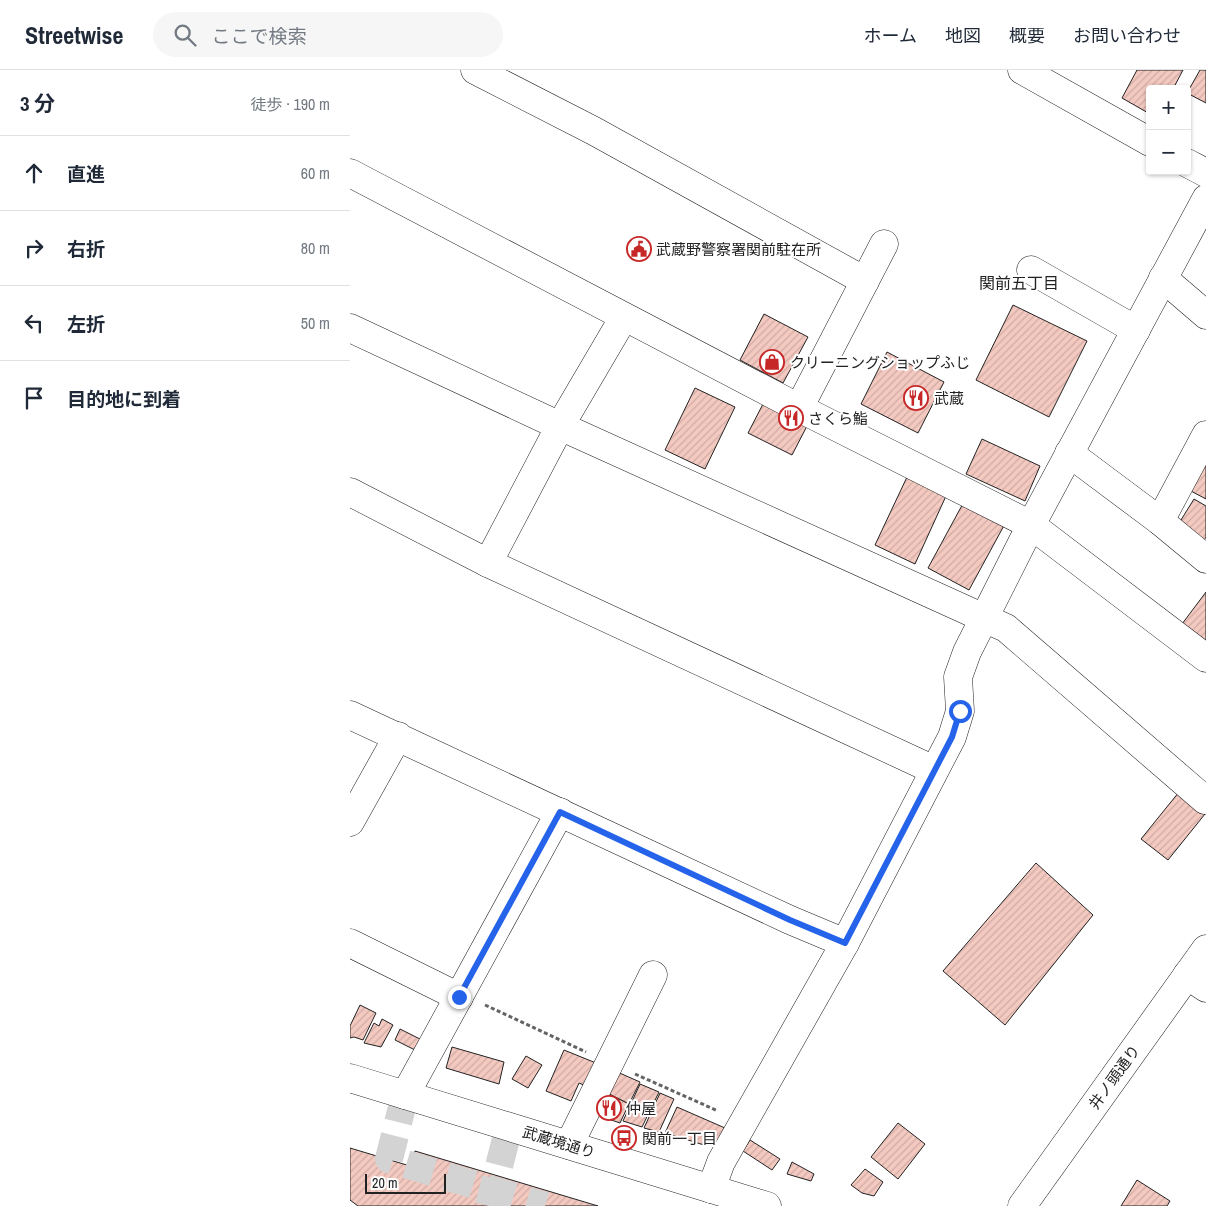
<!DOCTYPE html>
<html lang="ja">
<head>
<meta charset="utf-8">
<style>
  body { margin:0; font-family:"Archivo Narrow","Noto Sans JP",sans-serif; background:#f6f6f7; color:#1f2937 }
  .controls { position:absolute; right:15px; top:15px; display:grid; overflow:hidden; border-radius:5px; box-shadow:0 1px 4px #0004 }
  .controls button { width:45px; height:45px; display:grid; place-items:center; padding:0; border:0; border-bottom:1px solid #e0e1e3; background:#fff; color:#1f2937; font:25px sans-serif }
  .scale { position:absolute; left:15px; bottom:12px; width:81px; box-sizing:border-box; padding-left:5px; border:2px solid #222; border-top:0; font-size:14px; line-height:18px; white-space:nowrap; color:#222; -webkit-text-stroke:4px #fff; paint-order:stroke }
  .stop { position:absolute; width:15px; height:15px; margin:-11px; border:4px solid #2563eb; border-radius:50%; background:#fff }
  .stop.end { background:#2563eb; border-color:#fff; box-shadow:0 1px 5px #0008 }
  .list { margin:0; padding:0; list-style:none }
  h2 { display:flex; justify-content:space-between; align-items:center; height:65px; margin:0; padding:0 20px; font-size:21px }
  h2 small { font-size:16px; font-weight:400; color:#747a83 }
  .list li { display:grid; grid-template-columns:32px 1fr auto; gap:15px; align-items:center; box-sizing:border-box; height:75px; padding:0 20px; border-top:1px solid #e0e1e3 }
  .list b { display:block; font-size:19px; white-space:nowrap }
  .list em { font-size:16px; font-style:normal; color:#747a83 }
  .icon { flex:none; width:28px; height:28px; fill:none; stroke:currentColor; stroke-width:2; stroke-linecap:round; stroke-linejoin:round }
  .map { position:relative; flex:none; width:856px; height:1136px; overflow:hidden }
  header { display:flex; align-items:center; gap:30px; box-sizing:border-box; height:70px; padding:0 25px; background:#fff; border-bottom:1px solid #e0e1e3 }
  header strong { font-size:24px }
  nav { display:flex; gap:28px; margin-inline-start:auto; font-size:18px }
  .search { width:350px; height:45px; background:#f6f6f7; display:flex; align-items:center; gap:12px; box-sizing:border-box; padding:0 18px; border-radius:28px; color:#747a83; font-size:19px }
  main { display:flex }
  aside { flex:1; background:#fff }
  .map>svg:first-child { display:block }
  .building { fill:url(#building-hatch); stroke:#222 }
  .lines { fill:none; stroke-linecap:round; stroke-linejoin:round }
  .minor-tunnel { stroke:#d3d3d3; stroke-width:28; stroke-dasharray:28 14; stroke-linecap:butt }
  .minor-casing { stroke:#222; stroke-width:29 }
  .major-casing { stroke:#222; stroke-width:29 }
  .path { stroke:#646464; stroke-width:3; stroke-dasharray:4 2.5; stroke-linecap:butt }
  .minor { stroke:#fff; stroke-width:28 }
  .major { stroke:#fff; stroke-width:28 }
  .route { stroke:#2563eb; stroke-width:6 }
  .labels { text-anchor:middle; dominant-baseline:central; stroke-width:4; stroke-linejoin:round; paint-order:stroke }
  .poi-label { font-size:15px; fill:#222; stroke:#fff; text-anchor:start }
  .street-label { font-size:15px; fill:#222; stroke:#fff }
  .neighbourhood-label { font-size:16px; fill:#222; stroke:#fff }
</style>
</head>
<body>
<header>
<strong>Streetwise</strong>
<div class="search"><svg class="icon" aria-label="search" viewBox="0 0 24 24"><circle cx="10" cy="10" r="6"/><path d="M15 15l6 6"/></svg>ここで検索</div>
<nav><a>ホーム</a><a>地図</a><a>概要</a><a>お問い合わせ</a></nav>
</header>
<main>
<aside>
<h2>3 分<small>徒歩 · 190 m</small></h2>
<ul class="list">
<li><svg class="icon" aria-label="ahead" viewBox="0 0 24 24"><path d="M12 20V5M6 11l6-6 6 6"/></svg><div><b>直進</b></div><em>60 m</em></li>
<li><svg class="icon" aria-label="right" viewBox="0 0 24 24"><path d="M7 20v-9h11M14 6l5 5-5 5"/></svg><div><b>右折</b></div><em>80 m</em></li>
<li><svg class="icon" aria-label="left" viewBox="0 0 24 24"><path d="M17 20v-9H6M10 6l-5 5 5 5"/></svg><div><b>左折</b></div><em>50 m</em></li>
<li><svg class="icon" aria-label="arrive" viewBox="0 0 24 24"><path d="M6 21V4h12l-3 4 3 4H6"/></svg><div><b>目的地に到着</b></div></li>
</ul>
</aside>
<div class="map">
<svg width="856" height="1136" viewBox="0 0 856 1136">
  <defs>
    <pattern id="building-hatch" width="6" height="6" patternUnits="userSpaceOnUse" patternTransform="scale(1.25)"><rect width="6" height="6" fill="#f3c9c0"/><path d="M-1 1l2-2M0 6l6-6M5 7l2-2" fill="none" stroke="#d0aca5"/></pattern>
  </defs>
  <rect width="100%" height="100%" fill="#fff"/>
  <g class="building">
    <path d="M 787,0 L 833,0 L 823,19 L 800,19 L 800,44 L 772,28 Z"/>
    <path d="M 850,0 L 856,0 L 856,33 L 837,23 Z"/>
    <path d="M 663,235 L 737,271 L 699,347 L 626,310 Z"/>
    <path d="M 414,244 L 458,267 L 433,313 L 390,290 Z"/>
    <path d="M 537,282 L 594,312 L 568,363 L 511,334 Z"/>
    <path d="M 345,318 L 385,337 L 355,399 L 315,380 Z"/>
    <path d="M 413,334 L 457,356 L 442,385 L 398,363 Z"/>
    <path d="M 632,369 L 690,396 L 675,431 L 616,404 Z"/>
    <path d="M 853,393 L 856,395 L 856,429 L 839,420 Z"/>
    <path d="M 557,407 L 596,426 L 565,494 L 525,475 Z"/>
    <path d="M 616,428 L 657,450 L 619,520 L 578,498 Z"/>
    <path d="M 844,429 L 856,436 L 856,467 L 852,474 L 826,458 Z"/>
    <path d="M 856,522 L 856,578 L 829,558 Z"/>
    <path d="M 829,722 L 855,744 L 818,790 L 791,769 Z"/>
    <path d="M 686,793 L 743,845 L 655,955 L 593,901 Z"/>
    <path d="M 10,935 L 26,943 L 13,970 L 4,967 L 0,968 L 0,956 Z"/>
    <path d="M 32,949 L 43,955 L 31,977 L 14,973 L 24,953 L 29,956 Z"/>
    <path d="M 50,959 L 76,972 L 71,983 L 45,970 Z"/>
    <path d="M 102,977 L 154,992 L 149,1014 L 96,998 Z"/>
    <path d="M 214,980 L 246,993 L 236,1016 L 229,1013 L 221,1031 L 196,1021 Z"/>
    <path d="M 176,986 L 192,995 L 178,1018 L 162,1009 Z"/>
    <path d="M 265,1001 L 290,1012 L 279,1034 L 255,1022 Z"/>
    <path d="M 290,1014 L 309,1022 L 292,1057 L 273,1051 Z"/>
    <path d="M 255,1022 L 279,1034 L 270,1053 L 244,1044 Z"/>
    <path d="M 310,1023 L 324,1029 L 309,1062 L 294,1058 Z"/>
    <path d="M 327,1037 L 375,1058 L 370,1072 L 354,1075 L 315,1063 Z"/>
    <path d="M 548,1053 L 575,1074 L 548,1109 L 521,1087 Z"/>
    <path d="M 400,1070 L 430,1089 L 422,1100 L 393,1081 Z"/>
    <path d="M 0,1078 L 60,1096 L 65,1081 L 248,1136 L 8,1136 L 0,1130 Z"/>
    <path d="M 442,1092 L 464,1104 L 461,1111 L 437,1104 Z"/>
    <path d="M 515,1099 L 533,1112 L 524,1126 L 512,1123 L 501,1115 Z"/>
    <path d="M 787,1110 L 820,1131 L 817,1136 L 771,1136 Z"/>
  </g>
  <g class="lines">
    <g class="minor-tunnel">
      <path d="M 55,1025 L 39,1089 L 195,1136"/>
      <path d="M 139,1136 L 159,1057"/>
    </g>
    <defs>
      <g id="minor">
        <path d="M 125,0 L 244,61 L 515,211"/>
        <path d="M 672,0 L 800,72"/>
        <path d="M 837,93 L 856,103"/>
        <path d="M 0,103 L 449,338 L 681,455 L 856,588"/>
        <path d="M 681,200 L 786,260"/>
        <path d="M 813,208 L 856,245"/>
        <path d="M 0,258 L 210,356 L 656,558 L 855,730"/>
        <path d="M 449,338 L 534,174"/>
        <path d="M 719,383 L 810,451 L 856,489"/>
        <path d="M 0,422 L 138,493 L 584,700"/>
        <path d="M 810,451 L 856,365"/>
        <path d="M 138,493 L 210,356 L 274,247"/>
        <path d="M 0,645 L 440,850 L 495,873"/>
        <path d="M 0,752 L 48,666"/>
        <path d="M 0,873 L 109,927"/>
        <path d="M 837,905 L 856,918"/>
        <path d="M 55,1025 L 210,742"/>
        <path d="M 219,1075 L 303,905"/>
        <path d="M 361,1119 L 371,1092 L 495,873 L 602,667 L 610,641 L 608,607 L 617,582 L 681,455 L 856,129"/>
      </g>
      <g id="major">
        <path d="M 0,1008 L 417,1136"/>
        <path d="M 672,1136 L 856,879"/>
      </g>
    </defs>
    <use href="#minor" class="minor-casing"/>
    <use href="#major" class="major-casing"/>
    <g class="path">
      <path d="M 135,935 L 236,982"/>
      <path d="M 285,1004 L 368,1041"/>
    </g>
    <use href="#minor" class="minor"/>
    <use href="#major" class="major"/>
  </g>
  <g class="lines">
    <path class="route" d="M 109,927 L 210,742 L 440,850 L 495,873 L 602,667 L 610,641"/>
  </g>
  <defs>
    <symbol id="civic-ring" viewBox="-11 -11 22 22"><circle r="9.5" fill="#fff" stroke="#c62828" stroke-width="1.5"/><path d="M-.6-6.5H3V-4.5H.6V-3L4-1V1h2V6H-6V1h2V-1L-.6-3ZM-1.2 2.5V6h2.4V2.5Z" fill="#c62828"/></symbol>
    <symbol id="shop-ring" viewBox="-11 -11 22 22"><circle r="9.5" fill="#fff" stroke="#c62828" stroke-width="1.5"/><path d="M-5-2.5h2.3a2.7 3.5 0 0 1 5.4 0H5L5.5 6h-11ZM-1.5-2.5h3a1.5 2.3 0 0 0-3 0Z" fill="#c62828"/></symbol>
    <symbol id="restaurant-ring" viewBox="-11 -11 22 22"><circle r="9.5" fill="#fff" stroke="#c62828" stroke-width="1.5"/><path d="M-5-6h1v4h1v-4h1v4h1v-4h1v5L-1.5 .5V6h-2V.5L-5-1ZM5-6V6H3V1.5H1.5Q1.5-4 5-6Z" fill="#c62828"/></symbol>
    <symbol id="bus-ring" viewBox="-11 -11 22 22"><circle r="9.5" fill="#fff" stroke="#c62828" stroke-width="1.5"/><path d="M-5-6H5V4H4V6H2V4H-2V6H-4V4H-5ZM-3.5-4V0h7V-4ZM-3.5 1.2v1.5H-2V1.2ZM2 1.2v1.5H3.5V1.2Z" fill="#c62828"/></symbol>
  </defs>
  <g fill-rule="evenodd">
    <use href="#civic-ring" x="275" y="165" width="28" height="28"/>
    <use href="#shop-ring" x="408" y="278" width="28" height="28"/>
    <use href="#restaurant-ring" x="552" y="314" width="28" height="28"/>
    <use href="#restaurant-ring" x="427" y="334" width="28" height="28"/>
    <use href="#restaurant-ring" x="245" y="1024" width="28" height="28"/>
    <use href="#bus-ring" x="260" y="1054" width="28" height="28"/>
  </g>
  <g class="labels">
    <g class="poi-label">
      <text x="306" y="179">武蔵野警察署関前駐在所</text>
      <text x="440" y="292">クリーニングショップふじ</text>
      <text x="584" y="328">武蔵</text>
      <text x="458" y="348">さくら鮨</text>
      <text x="276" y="1038">仲屋</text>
      <text x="292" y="1068">関前一丁目</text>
    </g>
    <g class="street-label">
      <text transform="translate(764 1007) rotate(-54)">井ノ頭通り</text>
      <text transform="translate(209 1072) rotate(17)">武蔵境通り</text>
    </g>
    <g class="neighbourhood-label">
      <text x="669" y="213">関前五丁目</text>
    </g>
  </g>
</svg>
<div class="controls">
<button>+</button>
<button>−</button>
</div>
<div class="scale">20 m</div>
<div class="stop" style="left:610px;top:641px"></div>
<div class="stop end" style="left:109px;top:927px"></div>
</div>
</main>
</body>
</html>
